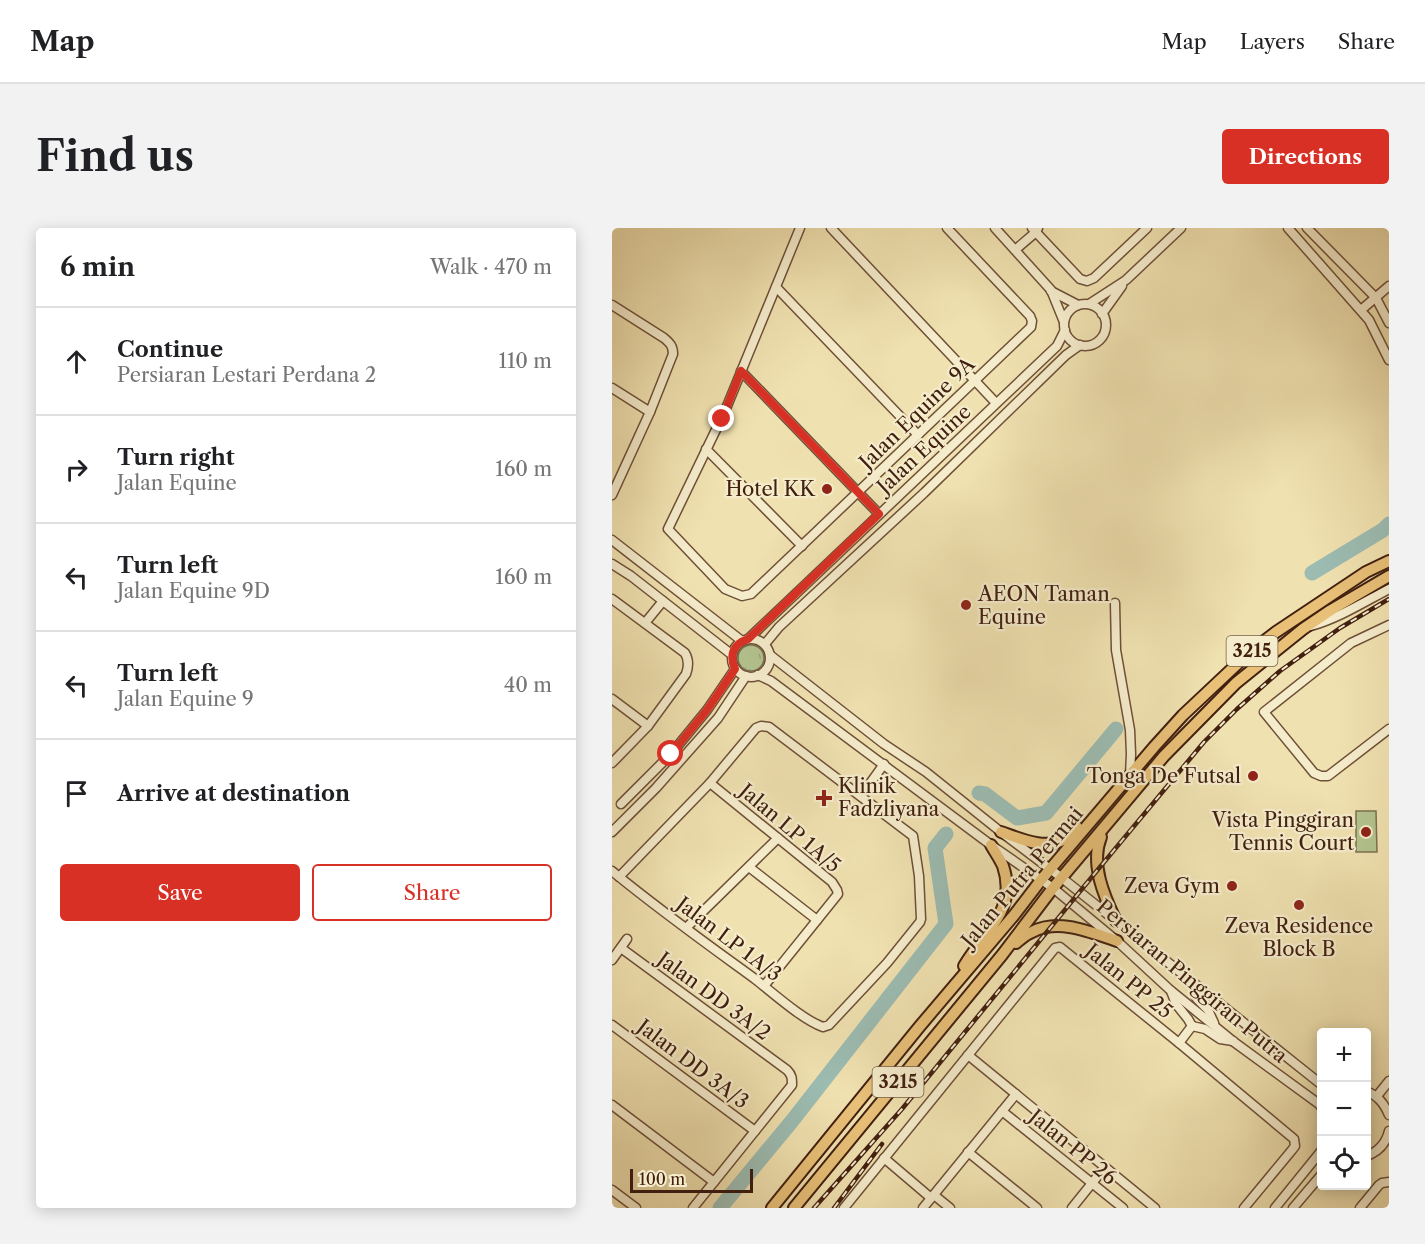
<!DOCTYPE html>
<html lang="en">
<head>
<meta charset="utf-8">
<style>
  body { margin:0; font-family:"Libre Caslon Text",serif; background:#f2f2f2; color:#202124 }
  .controls { position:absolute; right:18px; bottom:18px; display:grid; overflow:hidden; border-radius:6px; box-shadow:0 3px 15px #0003 }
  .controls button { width:54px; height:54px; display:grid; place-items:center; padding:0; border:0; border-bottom:2px solid #e0e0e0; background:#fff; color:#202124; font:30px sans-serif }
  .scale { position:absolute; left:18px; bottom:15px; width:123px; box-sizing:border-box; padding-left:6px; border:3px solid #422010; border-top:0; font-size:16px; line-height:21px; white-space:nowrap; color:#422010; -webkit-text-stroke:4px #f5eccc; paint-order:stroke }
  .stop { position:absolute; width:18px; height:18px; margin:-14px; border:4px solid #d93025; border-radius:50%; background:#fff }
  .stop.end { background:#d93025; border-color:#fff; box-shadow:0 2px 6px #0008 }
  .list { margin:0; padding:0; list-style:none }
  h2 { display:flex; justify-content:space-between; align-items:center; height:78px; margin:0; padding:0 24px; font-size:26px }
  h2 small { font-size:20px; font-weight:400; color:#757577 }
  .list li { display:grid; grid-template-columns:39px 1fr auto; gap:18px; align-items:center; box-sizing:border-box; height:108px; padding:0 24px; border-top:2px solid #e0e0e0 }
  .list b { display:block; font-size:22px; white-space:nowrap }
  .list p { margin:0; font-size:20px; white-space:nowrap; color:#757577 }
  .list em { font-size:20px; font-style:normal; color:#757577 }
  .actions { display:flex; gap:12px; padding:18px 24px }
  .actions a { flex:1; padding:14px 0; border:2px solid #d93025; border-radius:6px; text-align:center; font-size:21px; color:#d93025 }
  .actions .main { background:#d93025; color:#fff }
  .icon { flex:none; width:33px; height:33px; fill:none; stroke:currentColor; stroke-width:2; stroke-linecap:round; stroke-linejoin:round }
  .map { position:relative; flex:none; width:777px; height:980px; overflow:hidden; border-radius:6px }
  header { display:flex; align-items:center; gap:36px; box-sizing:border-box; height:84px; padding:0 30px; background:#fff; border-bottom:2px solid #e0e0e0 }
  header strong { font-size:28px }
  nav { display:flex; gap:33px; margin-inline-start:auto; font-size:21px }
  .intro { display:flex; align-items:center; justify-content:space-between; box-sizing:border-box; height:144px; padding:0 36px }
  h1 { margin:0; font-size:42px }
  .button { padding:15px 27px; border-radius:6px; background:#d93025; color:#fff; font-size:21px; font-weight:700 }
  main { display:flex; gap:36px; padding:0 36px }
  aside { flex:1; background:#fff; border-radius:6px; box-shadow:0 3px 15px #0003 }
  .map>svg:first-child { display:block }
  .grass { fill:url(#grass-tufts); stroke:#7b7250; stroke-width:1.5 }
  .garden { fill:#b4c490; stroke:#7b7250; stroke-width:1.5 }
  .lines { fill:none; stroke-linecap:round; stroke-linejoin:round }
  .river { stroke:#9cbcb2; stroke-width:15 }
  .minor-casing { stroke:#6e5038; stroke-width:11 }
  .major-casing { stroke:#422010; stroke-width:14 }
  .minor { stroke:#f5eccc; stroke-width:8 }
  .major { stroke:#e8c078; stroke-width:10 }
  .rail-casing { stroke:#422010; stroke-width:4.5 }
  .rail { stroke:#f5eccc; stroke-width:2; stroke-dasharray:7; stroke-linecap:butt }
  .route { stroke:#d93025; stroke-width:8 }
  .poi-dot { fill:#8f2418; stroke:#f5eccc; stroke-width:2 }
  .labels { text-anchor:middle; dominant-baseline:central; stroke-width:4.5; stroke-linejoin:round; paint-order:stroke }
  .shield { fill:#f5eccc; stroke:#785d48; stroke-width:1.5 }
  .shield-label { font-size:18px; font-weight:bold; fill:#422010 }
  .street-label { font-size:20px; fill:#422010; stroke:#f5eccc }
  .poi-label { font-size:20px; fill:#422010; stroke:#f5eccc; text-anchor:end }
</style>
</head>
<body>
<header>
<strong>Map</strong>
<nav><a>Map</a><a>Layers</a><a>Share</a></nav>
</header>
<div class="intro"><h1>Find us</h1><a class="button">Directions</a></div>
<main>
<aside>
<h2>6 min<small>Walk · 470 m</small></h2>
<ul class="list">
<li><svg class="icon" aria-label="ahead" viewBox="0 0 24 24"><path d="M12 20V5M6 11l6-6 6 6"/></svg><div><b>Continue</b><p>Persiaran Lestari Perdana 2</p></div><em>110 m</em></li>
<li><svg class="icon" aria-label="right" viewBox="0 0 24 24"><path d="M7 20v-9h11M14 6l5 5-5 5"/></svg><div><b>Turn right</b><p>Jalan Equine</p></div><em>160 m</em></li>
<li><svg class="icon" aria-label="left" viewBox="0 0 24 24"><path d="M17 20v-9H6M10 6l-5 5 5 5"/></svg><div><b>Turn left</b><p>Jalan Equine 9D</p></div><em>160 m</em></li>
<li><svg class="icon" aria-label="left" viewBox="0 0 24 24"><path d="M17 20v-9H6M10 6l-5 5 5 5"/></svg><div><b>Turn left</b><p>Jalan Equine 9</p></div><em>40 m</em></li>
<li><svg class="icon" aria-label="arrive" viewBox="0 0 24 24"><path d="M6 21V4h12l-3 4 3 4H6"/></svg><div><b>Arrive at destination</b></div></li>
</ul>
<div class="actions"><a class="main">Save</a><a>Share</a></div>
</aside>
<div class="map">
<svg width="777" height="980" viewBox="0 0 777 980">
  <defs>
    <pattern id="grass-tufts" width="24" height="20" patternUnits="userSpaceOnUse" patternTransform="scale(1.5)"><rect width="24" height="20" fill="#b4c490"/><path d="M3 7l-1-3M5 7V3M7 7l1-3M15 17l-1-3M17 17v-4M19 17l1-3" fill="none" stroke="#9ca87b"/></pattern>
  </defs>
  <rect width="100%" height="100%" fill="#f0e1b0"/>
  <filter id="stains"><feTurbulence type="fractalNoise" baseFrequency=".00333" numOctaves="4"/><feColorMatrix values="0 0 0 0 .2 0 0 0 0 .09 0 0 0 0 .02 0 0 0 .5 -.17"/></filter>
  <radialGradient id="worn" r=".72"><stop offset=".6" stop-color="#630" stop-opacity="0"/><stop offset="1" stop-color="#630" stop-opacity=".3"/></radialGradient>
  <circle class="grass" cx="139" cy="430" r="13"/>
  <path class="garden" d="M 744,583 L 764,583 L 765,624 L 744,624 Z"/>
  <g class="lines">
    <g class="river">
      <path d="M 700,345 L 771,302 L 777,296"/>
      <path d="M 367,565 L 373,566 L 405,590 L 434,585 L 504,501"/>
      <path d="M 108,980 L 180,893 L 334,696 L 323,620 L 334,606"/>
    </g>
    <defs>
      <g id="minor">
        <path d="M 188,0 L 113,183 L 56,301 L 113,361 L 130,368 L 139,366 L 419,99 L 420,93 L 418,88 L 335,0"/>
        <path d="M 219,0 L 384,175"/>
        <path d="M 383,0 L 439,62 L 452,94"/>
        <path d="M 420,0 L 468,51 L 475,53 L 482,50 L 535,0"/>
        <path d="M 676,0 L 757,92 L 777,132"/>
        <path d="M 695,0 L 764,70 L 777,95"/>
        <path d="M 403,22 L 424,4 L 426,0"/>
        <path d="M 164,59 L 306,207"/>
        <path d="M 439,63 L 466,77"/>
        <path d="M 477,76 L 514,52 L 569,0"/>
        <circle cx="473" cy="97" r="21"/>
        <path d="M 0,77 L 52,110 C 58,115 61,118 61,126 L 38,184 L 0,267"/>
        <path d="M 749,82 L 777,58"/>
        <path d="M 490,86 L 510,58"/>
        <path d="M 129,143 L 267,286"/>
        <path d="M 0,160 L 38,184"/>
        <path d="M 94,221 L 190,318"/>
        <path d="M 0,312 L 130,413"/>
        <path d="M 0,336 L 19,348 L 119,426"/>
        <path d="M 0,371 L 73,425 C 77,432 77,438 74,446 L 36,498 L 0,535"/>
        <path d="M 503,375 L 504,422 L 518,502 L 519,526 L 518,547"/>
        <path d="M 33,395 L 51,373"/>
        <path d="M 777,397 L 739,415 L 652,484 L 702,545 L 709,548 L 716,548 L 777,501"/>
        <path d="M 699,398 C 727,390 752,374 777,361"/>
        <path d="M 136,411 L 445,118 L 453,102"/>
        <circle cx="139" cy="430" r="19"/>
        <path d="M 153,416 L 167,399 L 312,265 L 454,127 L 468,117"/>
        <path d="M 158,427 L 272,516 L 314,544 L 389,604 L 450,650 L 710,857"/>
        <path d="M 146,447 L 159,453 L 379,617 L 441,660 L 505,713 L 557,761 L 622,814 L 707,876 L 710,880"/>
        <path d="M 0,471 L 36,498"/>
        <path d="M 98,555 L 220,654 L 225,662 L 226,666 L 152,758"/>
        <path d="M 249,568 L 272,536"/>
        <path d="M 9,576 L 59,526 L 95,482 L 123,441"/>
        <path d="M 0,604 L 44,560 L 106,490 L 134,448"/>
        <path d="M 137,639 L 205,692"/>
        <path d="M 0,643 C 46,681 95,716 143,751 C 161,765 191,792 211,799 L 217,797 L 275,735 L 308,694 L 309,691 L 307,648 L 301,608 L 157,499 L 149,498 L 144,500 L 98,555 L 7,649"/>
        <path d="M 74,700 L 166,610"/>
        <path d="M 9,720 L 175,842 C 180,847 180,850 180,857 L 81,980"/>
        <path d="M 0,732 L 15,711"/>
        <path d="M 586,759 L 583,767 L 585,771 L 596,782 L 602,795"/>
        <path d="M 559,763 L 564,776 L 576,791 L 580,798"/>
        <path d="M 0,797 L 143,903"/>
        <path d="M 580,798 L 593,801 L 608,811 L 621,813"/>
        <path d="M 567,815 L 580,798"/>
        <path d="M 356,827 L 543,980"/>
        <path d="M 754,863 C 766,868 772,875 777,887"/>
        <path d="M 765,868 L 777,853"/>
        <path d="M 0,877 L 102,954"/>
        <path d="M 390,883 L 511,980"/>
        <path d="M 356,924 L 425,980"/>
        <path d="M 754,928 C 766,924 774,915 777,903"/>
        <path d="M 272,930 L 319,970"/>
        <path d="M 0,962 L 24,980"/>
        <path d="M 322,967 L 338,980"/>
        <path d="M 232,980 L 443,720 L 448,719 L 567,815 L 682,911 L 683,918 L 680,922 L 632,980"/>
        <path d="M 311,980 L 404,866"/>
        <path d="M 460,980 L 493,939"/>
        <path d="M 663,980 L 710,922"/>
        <path d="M 681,980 L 710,946"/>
        <path d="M 748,980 L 767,957 L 770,955 L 777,954"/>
      </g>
      <g id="major">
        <path d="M 389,604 C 409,611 434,623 455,610 C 459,607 462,603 465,599"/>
        <path d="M 489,609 C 478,636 492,668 504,693"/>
        <path d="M 404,715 C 409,711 414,706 420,704 C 447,690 478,704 505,713"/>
        <path d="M 352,738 C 372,704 406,682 391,638 C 388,631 383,624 379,617"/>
        <path d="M 160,980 L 308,798 L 403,686 L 429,652 L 542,519 L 571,487 L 638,424 L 664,404 L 754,344 L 777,333"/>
        <path d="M 182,980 L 390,727 L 441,660 L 552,528 L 624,455 L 691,401 L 719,382 L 777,348"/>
      </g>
    </defs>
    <use href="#minor" class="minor-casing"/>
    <use href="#major" class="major-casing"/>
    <use href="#minor" class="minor"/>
    <use href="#major" class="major"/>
    <defs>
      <g id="rail">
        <path d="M 202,980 L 290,881 L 488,639 L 592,514 L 625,481 L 668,443 L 728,400 L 777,371"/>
        <path d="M 222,980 L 270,916"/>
      </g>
    </defs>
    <use href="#rail" class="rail-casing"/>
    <use href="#rail" class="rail"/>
  </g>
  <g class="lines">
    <path class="route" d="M 59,526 L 95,482 L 123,441 C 117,427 121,416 136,411 L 267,286 L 129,143 L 110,191"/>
  </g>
  <g class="poi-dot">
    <circle cx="215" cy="261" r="6"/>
    <circle cx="354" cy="377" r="6"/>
    <circle cx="641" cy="548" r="6"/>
    <path d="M209 561h6v6h6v6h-6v6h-6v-6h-6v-6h6z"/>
    <circle cx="754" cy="604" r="6"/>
    <circle cx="620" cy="658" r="6"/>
    <circle cx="687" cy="677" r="6"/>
  </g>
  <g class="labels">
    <g class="shield">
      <rect x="614.5" y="408" width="51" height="30" rx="4.5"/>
      <rect x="260.5" y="839" width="51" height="30" rx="4.5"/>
    </g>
    <g class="shield-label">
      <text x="640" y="423">3215</text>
      <text x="286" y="854">3215</text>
    </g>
    <g class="street-label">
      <text transform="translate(305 185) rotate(-44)">Jalan Equine 9A</text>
      <text transform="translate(312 221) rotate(-43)">Jalan Equine</text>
      <text transform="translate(178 600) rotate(40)">Jalan LP 1A/5</text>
      <text transform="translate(410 649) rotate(-50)">Jalan Putra Permai</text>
      <text transform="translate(117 711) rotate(37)">Jalan LP 1A/3</text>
      <text transform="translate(517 753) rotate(39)">Jalan PP 25</text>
      <text transform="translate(580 753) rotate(40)">Persiaran Pinggiran Putra</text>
      <text transform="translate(102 768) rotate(36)">Jalan DD 3A/2</text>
      <text transform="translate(81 836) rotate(37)">Jalan DD 3A/3</text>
      <text transform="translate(461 919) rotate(39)">Jalan PP 26</text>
    </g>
    <g class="poi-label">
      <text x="203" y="261">Hotel KK</text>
      <text x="366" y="366" text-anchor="start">AEON Taman<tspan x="366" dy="23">Equine</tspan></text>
      <text x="629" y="548">Tonga De Futsal</text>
      <text x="226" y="558" text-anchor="start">Klinik<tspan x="226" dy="23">Fadzliyana</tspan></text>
      <text x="742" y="592">Vista Pinggiran<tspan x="742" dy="23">Tennis Court</tspan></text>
      <text x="608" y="658">Zeva Gym</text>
      <text x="687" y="698" text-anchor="middle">Zeva Residence<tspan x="687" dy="23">Block B</tspan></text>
    </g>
  </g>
  <rect width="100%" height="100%" filter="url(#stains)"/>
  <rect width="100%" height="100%" fill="url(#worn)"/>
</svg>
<div class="controls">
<button>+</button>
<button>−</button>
<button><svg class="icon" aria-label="locate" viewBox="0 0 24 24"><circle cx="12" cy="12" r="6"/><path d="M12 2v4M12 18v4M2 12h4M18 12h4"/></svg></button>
</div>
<div class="scale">100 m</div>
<div class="stop" style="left:59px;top:526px"></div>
<div class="stop end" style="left:110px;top:191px"></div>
</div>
</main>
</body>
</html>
